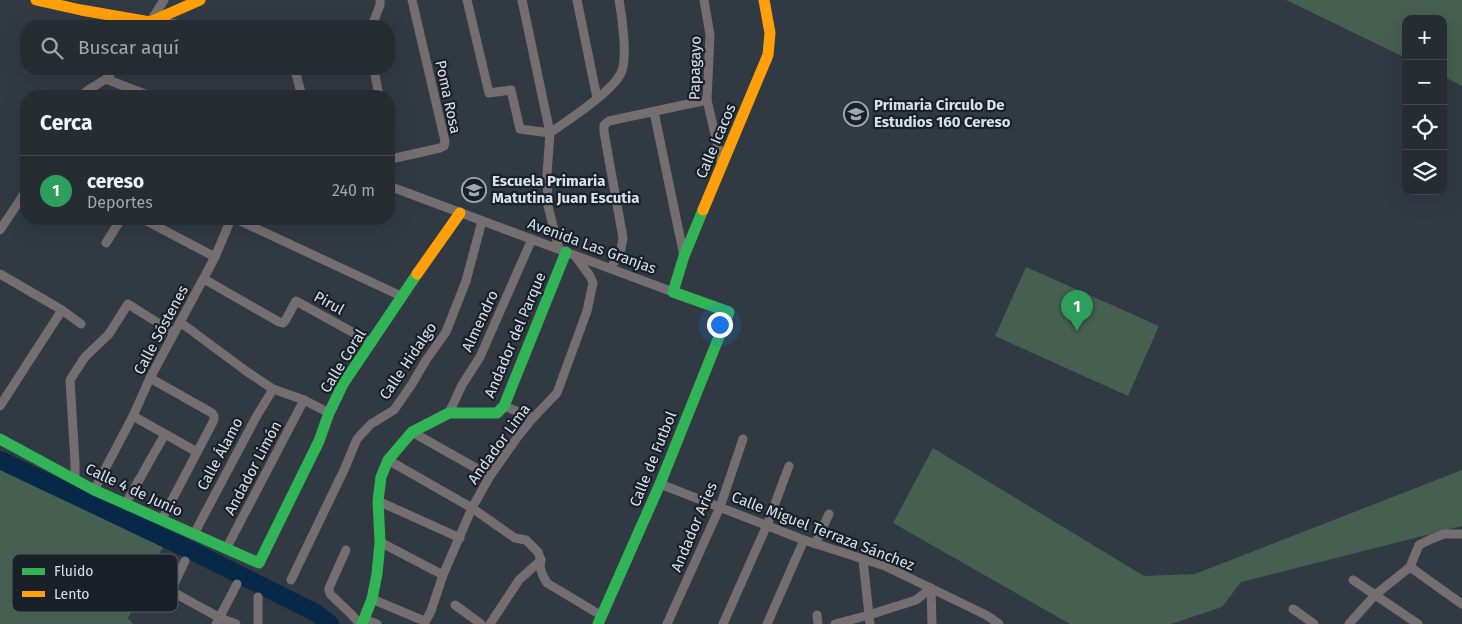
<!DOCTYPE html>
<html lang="es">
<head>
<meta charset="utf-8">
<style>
  body { margin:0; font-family:"Fira Sans",sans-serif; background:#31383e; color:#f1f3f6 }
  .controls { position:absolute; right:15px; top:15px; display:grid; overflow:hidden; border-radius:10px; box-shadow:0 5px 20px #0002 }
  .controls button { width:45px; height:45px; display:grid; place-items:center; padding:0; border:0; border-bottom:1px solid #42484d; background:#252c32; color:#f1f3f6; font:25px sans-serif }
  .you { position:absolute; left:719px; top:324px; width:18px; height:18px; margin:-12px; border:4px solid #fff; border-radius:50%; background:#1a73e8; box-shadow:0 0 0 8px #1a73e833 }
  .badge { display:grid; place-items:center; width:32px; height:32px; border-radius:50%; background:#9da7b1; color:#fff; font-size:16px; font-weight:700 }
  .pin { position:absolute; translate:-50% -41px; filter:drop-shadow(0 1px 2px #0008) }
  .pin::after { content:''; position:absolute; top:26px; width:18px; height:15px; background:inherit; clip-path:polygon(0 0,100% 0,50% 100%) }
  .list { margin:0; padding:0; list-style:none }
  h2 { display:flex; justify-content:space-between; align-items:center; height:65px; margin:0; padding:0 20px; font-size:21px }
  h2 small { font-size:16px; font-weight:400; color:#a3a7ac }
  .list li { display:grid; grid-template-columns:32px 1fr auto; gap:15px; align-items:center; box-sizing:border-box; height:70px; padding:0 20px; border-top:1px solid #42484d }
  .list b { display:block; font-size:19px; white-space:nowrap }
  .list p { margin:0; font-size:16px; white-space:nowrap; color:#a3a7ac }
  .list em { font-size:16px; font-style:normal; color:#a3a7ac }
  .icon { flex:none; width:28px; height:28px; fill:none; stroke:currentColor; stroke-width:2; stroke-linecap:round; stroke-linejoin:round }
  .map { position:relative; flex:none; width:1462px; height:624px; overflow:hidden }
  .search { position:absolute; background:#252c32; box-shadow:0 5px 20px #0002; left:20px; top:20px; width:375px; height:55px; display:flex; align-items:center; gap:12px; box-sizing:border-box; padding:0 18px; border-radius:20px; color:#a3a7ac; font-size:19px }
  .panel { position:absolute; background:#252c32; box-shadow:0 5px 20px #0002; left:20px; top:90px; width:375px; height:135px; border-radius:20px }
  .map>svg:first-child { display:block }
  .green { fill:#455f50 }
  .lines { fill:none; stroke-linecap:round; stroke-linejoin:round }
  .river { stroke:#072947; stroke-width:18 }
  .street { stroke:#746e71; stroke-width:9 }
  .fast { stroke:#30b455; stroke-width:11 }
  .slow { stroke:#ff9f0a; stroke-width:11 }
  .labels { text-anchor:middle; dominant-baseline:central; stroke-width:4.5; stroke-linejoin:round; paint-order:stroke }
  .street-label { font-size:15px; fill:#d7e1ec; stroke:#192028 }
  .poi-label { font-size:15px; font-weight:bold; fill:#d7e1ec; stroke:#192028; text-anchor:start }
  .key { fill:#192028; stroke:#525a63; stroke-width:1 }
  .key-label { font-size:14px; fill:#d7e1ec }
</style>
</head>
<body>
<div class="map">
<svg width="1462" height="624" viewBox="0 0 1462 624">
  <rect width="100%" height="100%" fill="#313a43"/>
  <g class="green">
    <path d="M 1286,0 L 1462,0 L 1462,86 L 1443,76 L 1443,19 L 1406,19 L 1406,58 Z"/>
    <path d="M 1026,267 L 1159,326 L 1128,396 L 995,336 Z"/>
    <path d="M 933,448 L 1144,576 L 1195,574 L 1462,470 L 1462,526 L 1241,582 L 1222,607 L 1171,624 L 1070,624 L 893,523 Z"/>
    <path d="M 0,464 L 165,543 L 128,618 L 133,624 L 0,624 Z"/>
  </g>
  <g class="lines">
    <path class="river" d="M 0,460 L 192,551 L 316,613 L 330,624"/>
    <g class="street">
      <path d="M 467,0 L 489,93 L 511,90 L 520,129 L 550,133 C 568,120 612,92 621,73 C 628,59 622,16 619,0"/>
      <path d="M 522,0 L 550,133 L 547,174 L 548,206 L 559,249"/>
      <path d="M 577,0 L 597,98"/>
      <path d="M 704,0 L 710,35 L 707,100 L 722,165"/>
      <path d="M 150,22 L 164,0"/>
      <path d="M 152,22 L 176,24 L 184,26"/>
      <path d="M 372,26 L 380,5 L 380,0"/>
      <path d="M 293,69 L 296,74 L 302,96"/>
      <path d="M 374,69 L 379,96"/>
      <path d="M 106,79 L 150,96"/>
      <path d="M 82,96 L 88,90 L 106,79 L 114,69"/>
      <path d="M 654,112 L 684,256"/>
      <path d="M 389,148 L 391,159 L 389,164"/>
      <path d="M 391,159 L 440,148 L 444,146 L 445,141 L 412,0"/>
      <path d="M 389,186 L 673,292"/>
      <path d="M 143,219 L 215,257"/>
      <path d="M 236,219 L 401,296"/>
      <path d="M 0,230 L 26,191"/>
      <path d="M 106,243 L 121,219"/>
      <path d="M 611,268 L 621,249 L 623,238 L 604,132 L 604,125 L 609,121 L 707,100"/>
      <path d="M 0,274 L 62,310 L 81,324"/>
      <path d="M 204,279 L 279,322 L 283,323 L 285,321 L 296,301 L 372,343"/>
      <path d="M 180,322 L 246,371 L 273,389 L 304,400 L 329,413"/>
      <path d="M 150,378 L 212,413 L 214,416 L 214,420 L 162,519"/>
      <path d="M 0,406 L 62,310"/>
      <path d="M 504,406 L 533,418"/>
      <path d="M 449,413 L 462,385 L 480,357 L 532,239"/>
      <path d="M 133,416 L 197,452"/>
      <path d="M 412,432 L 490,476"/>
      <path d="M 388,460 L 472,508 L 515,538 L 526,540 L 538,552 L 541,560 L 540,567 L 543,576 L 547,583 L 602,616"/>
      <path d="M 75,479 L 75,463 L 70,380 L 85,357 L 109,334 L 128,304 L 174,333"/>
      <path d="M 660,484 L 804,540 L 885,566 L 986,615 L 999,624"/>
      <path d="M 94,490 L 133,416 L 150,378 L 215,257 L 231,219"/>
      <path d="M 378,501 L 460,538"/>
      <path d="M 126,503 L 165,434"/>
      <path d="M 194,534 L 255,419 L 273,389"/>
      <path d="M 380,542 L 443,575"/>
      <path d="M 815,544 L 829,514"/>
      <path d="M 226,549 L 304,400"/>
      <path d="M 346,550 L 329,588 L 329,591 L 331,595 L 351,614 L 360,624"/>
      <path d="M 863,560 L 870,624"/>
      <path d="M 1410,567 L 1462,604"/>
      <path d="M 291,580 L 344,470 L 357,439 L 371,424 L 394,410 L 412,384 L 426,360 L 446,332 L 466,281 L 482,221"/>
      <path d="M 1353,580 L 1418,624"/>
      <path d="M 931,588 L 932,624"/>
      <path d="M 171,591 L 220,618 L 236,624"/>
      <path d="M 372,599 L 424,621"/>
      <path d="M 164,605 L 185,561"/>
      <path d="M 455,605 L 481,624"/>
      <path d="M 1293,609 L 1314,624"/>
      <path d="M 817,615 L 818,624"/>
      <path d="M 364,619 L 377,624"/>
      <path d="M 216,624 L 237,584"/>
      <path d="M 258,624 L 258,597"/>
      <path d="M 424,624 L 431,611 L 443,575 L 472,508 L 490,476 L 519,435 L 533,418 L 557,393 L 587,311 L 593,283 L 590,276 L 576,257"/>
      <path d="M 490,624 L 519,580 L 541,560"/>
      <path d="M 667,624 L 720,507 L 743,439"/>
      <path d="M 723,624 L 767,525 L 789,466"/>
      <path d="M 767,624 L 804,540"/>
      <path d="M 835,624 L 869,615 L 916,600 L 931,588"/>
      <path d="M 1349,624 L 1375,595 L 1410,567 L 1419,545 L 1429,540 L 1444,534 L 1462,534"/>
    </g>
    <g class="fast">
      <path d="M 0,439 L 94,490 L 259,563 L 319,441 L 329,413 L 343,384 L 417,274"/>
      <path d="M 362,624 L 372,599 L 377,574 L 380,542 L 378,501 L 381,477 L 388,460 L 412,432 L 449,413 L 497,413 L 504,406 L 566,252"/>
      <path d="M 598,624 L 660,484 L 729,312 L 673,292 L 684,256 L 703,210"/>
    </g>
    <g class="slow">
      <path d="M 36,0 L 81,10 L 150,22 L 200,0"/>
      <path d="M 703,210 L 768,55 L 770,33 L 764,0"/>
      <path d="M 417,274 L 460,213"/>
    </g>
  </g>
  <defs>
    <symbol id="school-ring" viewBox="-11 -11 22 22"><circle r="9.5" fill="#192028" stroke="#9da7b1" stroke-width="1.5"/><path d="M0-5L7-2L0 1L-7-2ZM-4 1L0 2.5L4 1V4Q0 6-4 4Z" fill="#9da7b1"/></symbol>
  </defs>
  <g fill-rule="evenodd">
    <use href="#school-ring" x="842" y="100" width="28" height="28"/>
    <use href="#school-ring" x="460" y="176" width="28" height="28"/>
  </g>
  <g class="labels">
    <g class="street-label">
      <text transform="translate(695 68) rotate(-89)">Papagayo</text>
      <text transform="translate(448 97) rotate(78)">Poma Rosa</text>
      <text transform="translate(716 141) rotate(-67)">Calle Icacos</text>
      <text transform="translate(592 246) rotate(20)">Avenida Las Granjas</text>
      <text transform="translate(329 303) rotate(29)">Pirul</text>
      <text transform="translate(480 321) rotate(-65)">Almendro</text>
      <text transform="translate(161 330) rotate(-62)">Calle Sóstenes</text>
      <text transform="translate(515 335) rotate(-67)">Andador del Parque</text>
      <text transform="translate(343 361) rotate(-58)">Calle Coral</text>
      <text transform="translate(408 361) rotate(-56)">Calle Hidalgo</text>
      <text transform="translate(499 444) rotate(-54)">Andador Lima</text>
      <text transform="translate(220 454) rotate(-62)">Calle Álamo</text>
      <text transform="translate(653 459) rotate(-68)">Calle de Futbol</text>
      <text transform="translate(253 468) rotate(-62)">Andador Limón</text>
      <text transform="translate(134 490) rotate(25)">Calle 4 de Junio</text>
      <text transform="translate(694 527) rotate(-67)">Andador Aries</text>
      <text transform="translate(823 531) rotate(21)">Calle Miguel Terraza Sánchez</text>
    </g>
    <g class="poi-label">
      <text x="874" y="105">Primaria Circulo De<tspan x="874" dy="17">Estudios 160 Cereso</tspan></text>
      <text x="492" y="181">Escuela Primaria<tspan x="492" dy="17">Matutina Juan Escutia</tspan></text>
    </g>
  </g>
  <rect x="12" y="554" width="166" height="58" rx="8" class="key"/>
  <rect x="22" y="568" width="23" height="7" fill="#30b455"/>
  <rect x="22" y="591" width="23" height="6" fill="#ff9f0a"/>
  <g class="key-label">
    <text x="54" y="576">Fluido</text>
    <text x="54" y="599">Lento</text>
  </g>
</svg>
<div class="controls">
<button>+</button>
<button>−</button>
<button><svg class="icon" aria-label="locate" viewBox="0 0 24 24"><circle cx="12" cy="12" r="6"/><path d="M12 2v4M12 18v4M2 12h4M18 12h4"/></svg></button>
<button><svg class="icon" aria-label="layers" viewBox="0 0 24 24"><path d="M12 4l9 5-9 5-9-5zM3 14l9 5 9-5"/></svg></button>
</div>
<div class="you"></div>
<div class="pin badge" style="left:1077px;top:331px;background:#2e9e5b">1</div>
<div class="search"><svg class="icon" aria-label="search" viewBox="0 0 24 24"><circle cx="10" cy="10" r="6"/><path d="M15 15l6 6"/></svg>Buscar aquí</div>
<section class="panel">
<h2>Cerca<small></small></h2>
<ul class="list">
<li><span class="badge" style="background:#2e9e5b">1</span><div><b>cereso</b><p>Deportes</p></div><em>240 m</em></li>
</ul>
</section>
</div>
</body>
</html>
